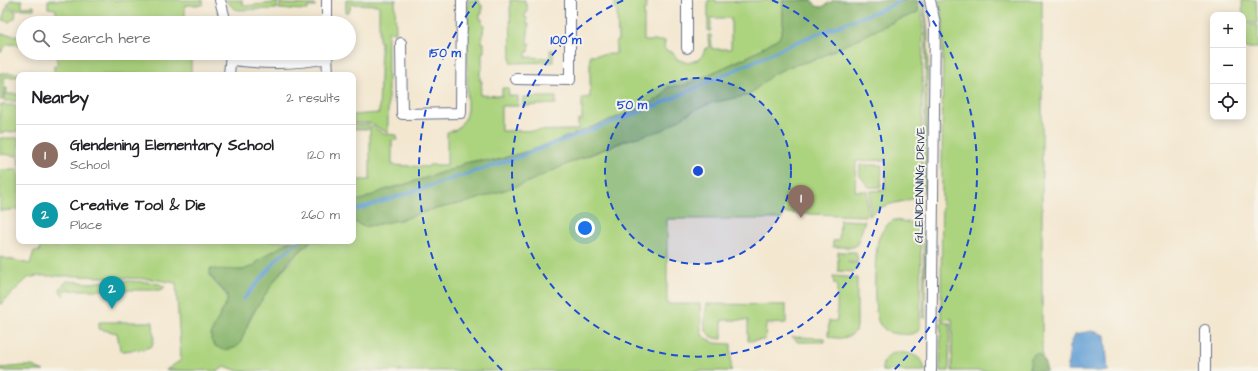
<!DOCTYPE html>
<html lang="en">
<head>
<meta charset="utf-8">
<style>
  body { margin:0; font-family:"Architects Daughter",sans-serif; background:#f6f6f6; color:#202124 }
  .controls { position:absolute; right:12px; top:12px; display:grid; overflow:hidden; border-radius:8px; box-shadow:0 2px 10px #0003 }
  .controls button { width:36px; height:36px; display:grid; place-items:center; padding:0; border:0; border-bottom:1px solid #e0e0e0; background:#fff; color:#202124; font:20px sans-serif }
  .you { position:absolute; left:585px; top:228px; width:14px; height:14px; margin:-10px; border:3px solid #fff; border-radius:50%; background:#1a73e8; box-shadow:0 0 0 6px #1a73e833 }
  .badge { display:grid; place-items:center; width:26px; height:26px; border-radius:50%; background:#d1495b; color:#fff; font-size:13px; font-weight:700 }
  .pin { position:absolute; translate:-50% -33px; filter:drop-shadow(0 1px 2px #0008) }
  .pin::after { content:''; position:absolute; top:21px; width:14px; height:12px; background:inherit; clip-path:polygon(0 0,100% 0,50% 100%) }
  .list { margin:0; padding:0; list-style:none }
  h2 { display:flex; justify-content:space-between; align-items:center; height:52px; margin:0; padding:0 16px; font-size:17px }
  h2 small { font-size:13px; font-weight:400; color:#757577 }
  .list li { display:grid; grid-template-columns:26px 1fr auto; gap:12px; align-items:center; box-sizing:border-box; height:60px; padding:0 16px; border-top:1px solid #e0e0e0 }
  .list b { display:block; font-size:15px; white-space:nowrap }
  .list p { margin:0; font-size:13px; white-space:nowrap; color:#757577 }
  .list em { font-size:13px; font-style:normal; color:#757577 }
  .icon { flex:none; width:22px; height:22px; fill:none; stroke:currentColor; stroke-width:2; stroke-linecap:round; stroke-linejoin:round }
  .map { position:relative; flex:none; width:1258px; height:371px; overflow:hidden }
  .search { position:absolute; background:#fff; box-shadow:0 2px 10px #0003; left:16px; top:16px; width:340px; height:44px; display:flex; align-items:center; gap:10px; box-sizing:border-box; padding:0 14px; border-radius:22px; color:#757577; font-size:15px }
  .panel { position:absolute; background:#fff; box-shadow:0 2px 10px #0003; left:16px; top:72px; width:340px; height:172px; border-radius:8px }
  .map>svg:first-child { display:block }
  .green { fill:#acd37e; stroke:#64816e }
  .forest { fill:#89b56d; stroke:#527266 }
  .water { fill:#65a0d5; stroke:#40689a }
  .lines { fill:none; stroke-linecap:round; stroke-linejoin:round }
  .stream { stroke:#65a0d5; stroke-width:3.5 }
  .minor-casing { stroke:#676f86; stroke-width:12 }
  .minor { stroke:#fff; stroke-width:10 }
  .ring { fill:none; stroke:#1d4ed8; stroke-width:2; stroke-dasharray:7 5 }
  .labels { text-anchor:middle; dominant-baseline:central; stroke-width:4; stroke-linejoin:round; paint-order:stroke }
  .street-label { font-size:12px; fill:#1b2f5e; stroke:#f7f3e8 }
  .centre { fill:#1d4ed8; stroke:#f7f3e8; stroke-width:2 }
  .ring-label { font-size:12px; text-anchor:middle; font-weight:bold; fill:#1d4ed8; stroke:#f7f3e8; stroke-width:4; stroke-linejoin:round; paint-order:stroke }
</style>
</head>
<body>
<div class="map">
<svg width="1258" height="371" viewBox="0 0 1258 371">
  <rect width="100%" height="100%" fill="#f7f3e8"/>
  <filter id="ink" filterUnits="userSpaceOnUse"><feTurbulence type="fractalNoise" baseFrequency=".025" numOctaves="2"/><feDisplacementMap in="SourceGraphic" scale="8" xChannelSelector="R" yChannelSelector="G"/><feConvolveMatrix kernelMatrix="1 2 1 2 8 2 1 2 1" color-interpolation-filters="sRGB"/></filter>
  <filter id="wash" filterUnits="userSpaceOnUse"><feTurbulence type="fractalNoise" baseFrequency=".012" numOctaves="4" result="noise"/><feDisplacementMap in="SourceGraphic" scale="16" xChannelSelector="R" yChannelSelector="G"/><feGaussianBlur stdDeviation="0.9" result="paint"/><feColorMatrix in="noise" values="0 0 0 0 0 0 0 0 0 0 0 0 0 0 0 0 0 1.4 0 .05"/><feComposite in="paint" operator="in"/></filter>
  <g filter="url(#wash)">
    <rect width="100%" height="100%" fill="#f3e7d0"/>
    <g class="green">
      <path d="M 10,0 L 22,0 L 22,7 L 34,6 L 34,9 L 15,9 L 7,6 Z"/>
      <path d="M 48,0 L 203,0 L 203,5 L 185,5 L 185,23 L 56,23 L 56,9 L 48,8 Z"/>
      <path d="M 226,0 L 242,0 L 243,5 L 246,6 L 274,3 L 274,0 L 279,0 L 279,2 L 277,2 L 277,9 L 239,10 L 233,8 Z"/>
      <path d="M 281,0 L 282,4 L 315,5 L 315,7 L 308,7 L 308,10 L 279,9 Z"/>
      <path d="M 346,0 L 397,0 L 395,1 L 396,32 L 388,32 L 388,133 L 369,123 L 353,123 L 353,115 L 379,113 L 381,42 L 379,41 L 379,5 L 351,4 L 350,10 L 346,13 Z"/>
      <path d="M 468,0 L 479,0 L 480,5 L 482,5 L 482,14 L 480,14 L 480,19 L 482,19 L 482,24 L 484,24 L 482,43 L 484,43 L 484,52 L 482,52 L 482,70 L 480,70 L 480,81 L 482,81 L 480,95 L 502,96 L 502,88 L 508,88 L 509,96 L 518,96 L 518,106 L 501,106 L 501,131 L 578,130 L 578,120 L 582,120 L 582,98 L 590,97 L 590,55 L 616,54 L 616,41 L 618,41 L 617,10 L 615,10 L 615,0 L 646,0 L 646,10 L 644,10 L 644,41 L 665,41 L 664,48 L 667,51 L 673,52 L 677,59 L 688,63 L 700,59 L 706,48 L 709,48 L 708,35 L 711,35 L 712,49 L 731,49 L 731,18 L 711,18 L 711,31 L 708,31 L 708,0 L 716,0 L 716,2 L 783,0 L 783,26 L 780,37 L 749,56 L 712,73 L 685,85 L 668,87 L 662,96 L 645,106 L 577,133 L 532,150 L 493,161 L 480,160 L 465,163 L 453,169 L 400,186 C 383,188 369,199 353,202 L 353,180 L 370,180 L 370,129 L 353,129 L 353,125 L 368,125 L 385,134 L 397,135 L 397,140 L 392,140 L 392,165 L 428,167 L 429,165 L 447,165 L 447,132 L 456,130 L 465,119 L 467,109 Z"/>
      <path d="M 510,0 L 525,0 L 525,4 L 527,5 L 527,13 L 525,14 L 525,18 L 527,18 L 527,24 L 529,24 L 527,43 L 530,43 L 529,52 L 526,52 L 526,57 L 550,58 L 550,50 L 553,50 L 553,62 L 511,63 Z"/>
      <path d="M 917,0 L 922,14 L 923,35 L 921,188 C 915,208 886,196 869,217 L 871,191 L 885,190 L 886,160 L 856,161 L 855,191 L 868,191 L 867,213 L 865,216 L 783,213 L 782,219 L 667,219 L 667,304 L 700,304 L 701,331 L 703,336 L 715,343 L 731,344 L 731,371 L 238,371 L 225,366 L 219,371 L 166,370 L 181,360 L 176,283 L 152,279 L 76,276 L 37,276 L 28,278 L 0,305 L 0,257 L 30,264 L 34,251 L 39,252 L 41,243 L 57,247 L 58,241 L 65,241 L 66,245 L 95,241 L 291,241 L 263,257 L 253,266 L 243,270 L 210,276 C 226,299 235,290 218,321 L 240,344 C 254,304 280,269 311,241 L 353,241 L 353,221 L 364,227 L 404,219 L 430,210 L 472,201 L 494,193 L 638,136 L 711,103 L 749,95 L 773,74 L 791,66 L 814,60 L 895,21 L 916,13 L 919,7 Z"/>
      <path d="M 921,0 L 924,0 L 925,4 L 928,34 L 927,182 L 924,194 L 926,24 Z"/>
      <path d="M 939,0 L 1042,0 L 1042,358 L 1041,356 L 1029,366 L 1029,371 L 952,371 L 952,319 L 941,320 L 943,20 Z"/>
      <path d="M 1242,0 L 1256,0 L 1257,23 L 1243,23 Z"/>
      <path d="M 6,8 L 16,11 L 15,18 L 9,22 L 2,20 Z"/>
      <path d="M 1258,25 L 1258,48 L 1243,48 L 1243,26 Z"/>
      <path d="M 0,34 L 23,36 L 23,45 L 8,44 L 2,50 L 2,52 L 0,52 Z"/>
      <path d="M 38,53 L 191,53 L 191,75 L 19,75 L 19,77 L 4,77 L 3,100 L 0,100 L 0,73 L 54,74 L 54,66 L 58,66 L 56,56 L 39,56 Z"/>
      <path d="M 5,88 L 7,88 L 7,94 L 19,94 L 19,101 L 4,101 Z"/>
      <path d="M 523,97 L 556,97 L 556,104 L 523,106 Z"/>
      <path d="M 0,105 L 12,105 L 19,107 L 19,131 L 0,133 Z"/>
      <path d="M 0,138 L 19,138 L 19,209 L 0,211 L 0,170 L 19,170 L 19,156 L 0,154 Z"/>
      <path d="M 860,165 L 882,165 L 881,187 L 869,187 L 860,176 Z"/>
      <path d="M 840,220 L 865,221 L 857,244 L 854,247 L 833,247 L 833,241 L 839,240 Z"/>
      <path d="M 894,220 L 914,223 L 921,228 L 920,329 C 915,335 907,335 900,334 C 891,334 884,331 879,323 C 872,310 875,255 878,240 C 882,231 886,224 894,220 Z"/>
      <path d="M 924,232 L 926,244 L 925,319 L 923,317 Z"/>
      <path d="M 838,252 L 856,252 L 858,261 L 848,261 L 849,263 L 858,263 L 857,270 L 855,272 L 838,271 Z"/>
      <path d="M 833,276 L 857,278 L 857,327 C 854,339 837,340 828,336 L 829,321 L 837,321 L 837,285 L 834,284 Z"/>
      <path d="M 111,280 C 123,282 159,280 165,287 L 160,290 L 65,290 L 64,296 L 60,291 L 61,287 L 67,281 L 91,283 Z"/>
      <path d="M 707,304 L 786,305 L 786,323 L 766,324 L 765,340 L 748,341 L 748,320 L 722,320 L 722,339 C 700,338 704,320 707,304 Z"/>
      <path d="M 99,322 L 153,322 L 154,338 L 152,346 L 144,349 L 123,351 L 120,349 L 117,333 L 99,329 Z"/>
      <path d="M 941,322 L 950,323 L 949,371 L 940,371 Z"/>
      <path d="M 792,337 L 825,338 L 825,342 L 798,342 Z"/>
      <path d="M 895,352 C 909,353 923,354 925,371 L 882,371 C 882,361 886,356 895,352 Z"/>
      <path d="M 23,366 L 32,366 L 44,371 L 0,371 L 0,368 Z"/>
    </g>
    <g class="forest">
      <path d="M 783,0 L 812,0 L 816,6 L 822,7 L 834,0 L 917,0 L 919,7 L 917,13 L 895,21 L 814,60 L 791,66 L 773,74 L 749,95 L 711,103 L 691,112 L 663,130 L 624,141 L 576,160 L 526,183 L 472,201 L 430,210 L 404,219 L 364,227 L 353,221 L 353,202 C 369,199 383,188 400,186 L 453,169 L 465,163 L 480,160 L 494,161 L 532,150 L 577,133 L 645,106 L 662,96 L 668,87 L 685,85 L 712,73 L 749,56 L 780,37 L 783,26 Z"/>
      <path d="M 291,241 L 311,241 L 289,261 L 280,273 L 251,316 L 240,344 L 235,348 L 223,350 L 215,346 L 211,340 L 211,333 L 228,299 L 227,294 L 210,276 L 210,269 L 243,270 L 253,266 L 263,257 Z"/>
      <path d="M 1038,353 L 1044,360 L 1047,371 L 1029,371 L 1031,357 L 1034,354 Z"/>
    </g>
    <path class="water" d="M 1092,331 L 1105,335 L 1108,371 L 1067,371 L 1070,346 L 1075,334 Z"/>
    <g class="lines">
      <g class="stream">
        <path d="M 353,211 L 510,160 L 658,105 L 799,41 L 888,7 L 902,0"/>
        <path d="M 243,300 L 278,258 L 299,241"/>
      </g>
    </g>
  </g>
  <g filter="url(#ink)">
    <g class="lines">
      <defs>
        <g id="minor">
          <path d="M 220,0 L 226,23"/>
          <path d="M 327,0 L 327,23"/>
          <path d="M 687,0 L 687,48"/>
          <path d="M 930,0 L 935,24 L 931,371"/>
          <path d="M 401,43 L 402,114 L 461,113 L 462,0"/>
          <path d="M 327,53 L 328,75"/>
          <path d="M 232,60 C 264,64 295,65 327,58"/>
          <path d="M 229,75 L 231,53"/>
          <path d="M 516,79 L 570,80 L 570,0"/>
          <path d="M 1205,330 L 1205,371"/>
        </g>
      </defs>
      <use href="#minor" class="minor-casing"/>
      <use href="#minor" class="minor"/>
    </g>
  </g>
  <circle cx="698" cy="171" r="93" fill="#1d4ed8" fill-opacity=".12"/>
  <g class="ring">
    <circle cx="698" cy="171" r="93"/>
    <path d="M772 0A186 186 0 1 1 624 0"/>
    <path d="M502 370A279 279 0 0 1 477 1M919 1A279 279 0 0 1 894 370"/>
  </g>
  <g class="labels">
    <g class="street-label">
      <text transform="translate(920 185) rotate(-89)">GLENDENNING DRIVE</text>
    </g>
  </g>
  <circle cx="698" cy="171" r="6" class="centre"/>
  <g class="ring-label">
    <text x="566" y="44">100 m</text>
    <text x="445" y="57">150 m</text>
    <text x="632" y="109">50 m</text>
  </g>
</svg>
<div class="controls">
<button>+</button>
<button>−</button>
<button><svg class="icon" aria-label="locate" viewBox="0 0 24 24"><circle cx="12" cy="12" r="6"/><path d="M12 2v4M12 18v4M2 12h4M18 12h4"/></svg></button>
</div>
<div class="you"></div>
<div class="pin badge" style="left:801px;top:218px;background:#8d6e63">1</div>
<div class="pin badge" style="left:112px;top:309px;background:#0f9aa8">2</div>
<div class="search"><svg class="icon" aria-label="search" viewBox="0 0 24 24"><circle cx="10" cy="10" r="6"/><path d="M15 15l6 6"/></svg>Search here</div>
<section class="panel">
<h2>Nearby<small>2 results</small></h2>
<ul class="list">
<li><span class="badge" style="background:#8d6e63">1</span><div><b>Glendening Elementary School</b><p>School</p></div><em>120 m</em></li>
<li><span class="badge" style="background:#0f9aa8">2</span><div><b>Creative Tool &amp; Die</b><p>Place</p></div><em>260 m</em></li>
</ul>
</section>
</div>
</body>
</html>
